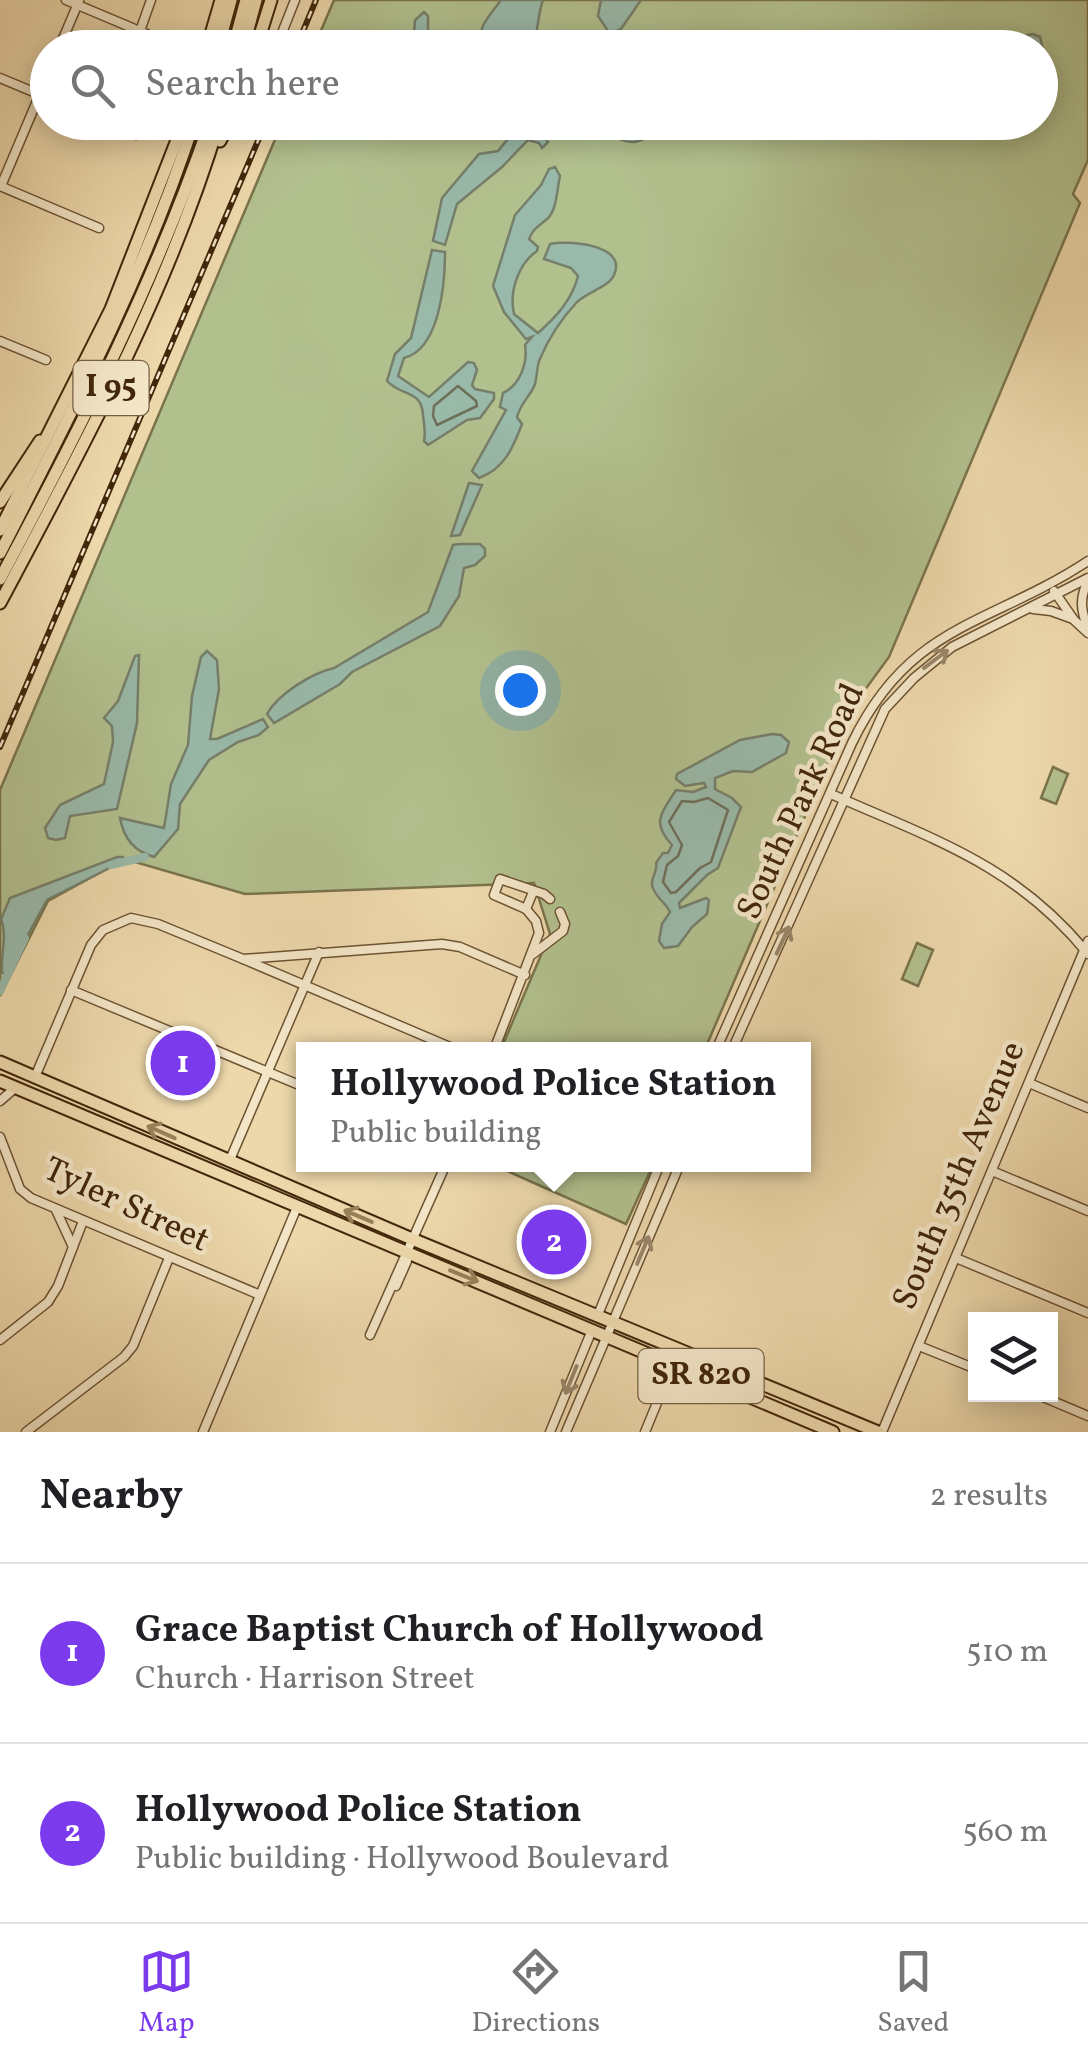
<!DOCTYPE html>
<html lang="en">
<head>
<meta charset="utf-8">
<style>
  body { margin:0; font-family:Vollkorn,serif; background:#f6f6f6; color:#202124 }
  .controls { position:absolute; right:30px; bottom:30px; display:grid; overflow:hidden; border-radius:0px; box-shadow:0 5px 25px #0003 }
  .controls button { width:90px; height:90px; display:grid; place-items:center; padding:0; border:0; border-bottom:2px solid #e0e0e0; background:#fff; color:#202124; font:50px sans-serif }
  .you { position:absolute; left:520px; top:690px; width:35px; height:35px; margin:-25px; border:8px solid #fff; border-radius:50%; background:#1a73e8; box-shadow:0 0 0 15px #1a73e833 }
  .badge { display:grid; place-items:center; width:65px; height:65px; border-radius:50%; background:#7c3aed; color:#fff; font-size:32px; font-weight:700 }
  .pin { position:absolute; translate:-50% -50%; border:5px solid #fff; box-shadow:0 2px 10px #0006 }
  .popup { position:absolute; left:296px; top:1042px; width:515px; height:130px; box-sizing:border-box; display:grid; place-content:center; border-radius:0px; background:#fff; filter:drop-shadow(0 2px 8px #0005); font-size:32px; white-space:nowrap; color:#757577 }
  .popup b { font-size:38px; color:#202124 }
  .popup::after { content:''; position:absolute; left:50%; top:100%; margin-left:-20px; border:20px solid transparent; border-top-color:#fff }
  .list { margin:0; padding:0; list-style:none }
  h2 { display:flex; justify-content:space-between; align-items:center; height:130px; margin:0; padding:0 40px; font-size:42px }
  h2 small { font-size:32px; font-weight:400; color:#757577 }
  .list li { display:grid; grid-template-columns:65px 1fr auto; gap:30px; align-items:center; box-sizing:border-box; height:180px; padding:0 40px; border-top:2px solid #e0e0e0 }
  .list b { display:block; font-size:38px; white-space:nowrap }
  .list p { margin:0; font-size:32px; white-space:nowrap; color:#757577 }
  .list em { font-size:32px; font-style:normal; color:#757577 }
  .icon { flex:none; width:55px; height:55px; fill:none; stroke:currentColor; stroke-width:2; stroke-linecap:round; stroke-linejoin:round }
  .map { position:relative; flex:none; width:1088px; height:1432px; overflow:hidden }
  .search { position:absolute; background:#fff; box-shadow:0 5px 25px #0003; left:30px; right:30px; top:30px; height:110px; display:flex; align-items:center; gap:25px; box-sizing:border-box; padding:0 35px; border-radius:55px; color:#757577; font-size:38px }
  .sheet { height:490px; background:#fff }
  nav { display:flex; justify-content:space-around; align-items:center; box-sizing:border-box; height:140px; border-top:2px solid #e0e0e0; background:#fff; font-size:28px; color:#757577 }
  nav a { display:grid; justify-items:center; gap:5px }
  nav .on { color:#7c3aed }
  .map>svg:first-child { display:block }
  .green { fill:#b2c08e; stroke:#7a744c; stroke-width:2.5 }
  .water { fill:#99baaa; stroke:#767f6a; stroke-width:2.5 }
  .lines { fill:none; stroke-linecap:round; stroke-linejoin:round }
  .shore { stroke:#6e705a; stroke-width:2.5 }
  .canal { stroke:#99baaa; stroke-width:8 }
  .minor-casing { stroke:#6d5332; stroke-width:11 }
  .highway-casing { stroke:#42270a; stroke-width:15 }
  .minor { stroke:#f3e6c8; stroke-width:8 }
  .highway { stroke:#edd8ab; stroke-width:11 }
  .rail-casing { stroke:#42270a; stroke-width:6 }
  .rail { stroke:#f3e6c8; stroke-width:2.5; stroke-dasharray:8; stroke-linecap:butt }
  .oneway { stroke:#9a8669 }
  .oneway2 { stroke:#98805a }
  .labels { text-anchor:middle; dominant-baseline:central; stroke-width:9; stroke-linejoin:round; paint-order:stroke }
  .shield { fill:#f3e6c8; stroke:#776043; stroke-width:2.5 }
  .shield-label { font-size:32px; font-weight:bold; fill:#42270a }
  .street-label { font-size:35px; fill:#42270a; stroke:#f3e6c8 }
</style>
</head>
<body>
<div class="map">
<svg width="1088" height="1432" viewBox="0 0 1088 1432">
  <rect width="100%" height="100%" fill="#edd8ab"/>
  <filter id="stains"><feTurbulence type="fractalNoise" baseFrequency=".002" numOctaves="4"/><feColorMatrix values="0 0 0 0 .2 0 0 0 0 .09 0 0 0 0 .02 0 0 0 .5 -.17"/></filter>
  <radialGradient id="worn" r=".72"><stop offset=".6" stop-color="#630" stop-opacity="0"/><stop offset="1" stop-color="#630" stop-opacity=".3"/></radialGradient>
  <g class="green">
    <path d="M 334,0 L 1088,0 L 1088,160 L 1073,194 L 1080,203 L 889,657 L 851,709 L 705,1049 L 501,1049 L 550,934 L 534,883 L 245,894 L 125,859 L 48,901 L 0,996 L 0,790 L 282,123 L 1040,122 L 1040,48 L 314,47 Z"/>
    <path d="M 1053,767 L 1068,774 L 1056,804 L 1041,798 Z"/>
    <path d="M 917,943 L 933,950 L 918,986 L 902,979 Z"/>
    <path d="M 494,1165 L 653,1165 L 626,1224 Z"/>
  </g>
  <g class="water">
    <path d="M 501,0 L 543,0 C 537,16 539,32 532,47 L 480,47 C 478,25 489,17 501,0 Z"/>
    <path d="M 601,0 L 641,0 L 621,29 L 610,34 L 598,16 Z"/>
    <path d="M 424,12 L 428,16 L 428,47 L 413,47 L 415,20 Z"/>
    <path d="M 1033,34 L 1040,37 L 1043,49 L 1041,79 L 1040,48 L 967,47 Z"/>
    <path d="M 518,122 L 536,123 L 548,142 L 542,148 L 539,143 L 528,140 L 502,167 L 457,204 L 445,245 L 433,241 L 442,198 L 479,154 L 498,151 L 516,129 Z"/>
    <path d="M 612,123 L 612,122 L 677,123 L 656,126 C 644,145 630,146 611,135 Z"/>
    <path d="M 555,167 L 560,176 C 557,188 557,211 547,219 C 538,227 534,227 529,239 L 538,247 L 537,251 C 518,264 509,292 514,314 L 538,333 C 556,317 572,300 578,276 L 571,268 L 544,259 L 550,244 C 567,240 628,244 614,275 C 609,287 587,292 577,302 C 561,319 548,339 539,361 C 537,368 537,376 535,384 C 531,396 522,400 517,417 L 522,424 C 513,448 504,469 479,478 L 472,471 L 506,410 L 500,407 L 503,393 C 520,385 528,363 525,345 L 532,337 L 526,339 L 504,312 L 493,286 L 515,215 L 541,185 L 549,169 Z"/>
    <path d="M 432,250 L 445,252 C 445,283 440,349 404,358 L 398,376 L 429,397 L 468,362 L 474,363 L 477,370 L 472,385 L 475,389 L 494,393 L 494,399 L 480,418 L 467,420 L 428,445 L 424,441 C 426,431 424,425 423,415 C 421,389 402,397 387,381 L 395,354 L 411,338 Z"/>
    <path d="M 469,483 L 482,485 L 460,535 L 451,536 Z"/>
    <path d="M 460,544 L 480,544 L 485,549 L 485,556 L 475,565 L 464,568 L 459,596 L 440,626 L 352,672 L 340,684 L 274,723 L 267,714 C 278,694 312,673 334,668 L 428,612 L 453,545 Z"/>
    <path d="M 207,651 L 217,660 L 219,689 L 210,739 L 217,739 L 263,719 L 268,727 L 259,735 L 238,742 L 209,760 L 180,804 L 178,829 L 154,857 C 134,851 124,839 120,818 L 164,828 L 171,784 L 188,745 L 192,696 L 201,657 Z"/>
    <path d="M 139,655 L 137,723 L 117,809 L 70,816 L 65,838 L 56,840 L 48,838 L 45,828 L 60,805 L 104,784 L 113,742 L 112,726 L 104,718 L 118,701 L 135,656 Z"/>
    <path d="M 772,734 L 781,735 L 789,742 L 786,753 L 752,772 L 733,771 L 715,778 L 715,789 L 732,798 L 741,807 L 718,868 L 707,875 L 679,903 L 680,908 L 706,898 L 709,900 L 707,914 L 692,927 L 678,946 L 664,948 L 659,941 L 662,924 L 670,912 C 666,903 653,895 652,885 C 651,876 658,872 656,863 L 663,853 L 668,853 L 672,845 C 651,822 661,814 676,790 L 693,792 L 706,787 L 704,783 L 685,786 L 676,779 L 677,774 L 740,740 Z"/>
    <path d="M 117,857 L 123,857 L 123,861 L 47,900 L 7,973 L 2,973 C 0,954 8,937 1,919 L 10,898 Z"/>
  </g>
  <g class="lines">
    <g class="shore">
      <path d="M 458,386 L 476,401 L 477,406 L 437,425 L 433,416 L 434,406 Z"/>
      <path d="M 708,798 L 728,810 L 711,862 L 700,868 L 676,892 L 671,893 L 663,882 L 667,865 L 678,856 L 682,845 L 669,822 L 682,801 L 694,802 Z"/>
    </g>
    <g class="canal">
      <path d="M 111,865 L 145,857"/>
      <path d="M 0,991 L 25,938"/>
    </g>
    <defs>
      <g id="minor">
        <path d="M 66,0 L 168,43"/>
        <path d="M 140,31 L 151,0"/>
        <path d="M 59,48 L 79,1"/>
        <path d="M 276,48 L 295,0"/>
        <path d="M 0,78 L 48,98"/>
        <path d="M 106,122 L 136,135"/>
        <path d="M 0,186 L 99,228"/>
        <path d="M 1,186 L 48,75"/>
        <path d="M 0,341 L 46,360"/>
        <path d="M 1088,581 C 1079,598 1081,611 1088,629"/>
        <path d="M 1054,591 L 1074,620 L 1088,633"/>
        <path d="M 1033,609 L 1051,611 L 1073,619"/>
        <path d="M 831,794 C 932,839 1015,864 1088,954"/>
        <path d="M 533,892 L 526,909 L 494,895 L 500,879 L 544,894 L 550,899"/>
        <path d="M 533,954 L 563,931 L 565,924 L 560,912"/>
        <path d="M 243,959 L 457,1050"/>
        <path d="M 71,990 L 304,1087"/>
        <path d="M 494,1050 L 539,933 L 536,921 L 526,909"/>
        <path d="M 716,1050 L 852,743 C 910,623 989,626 1088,561"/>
        <path d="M 732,1050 L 885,709 L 914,678 L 952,647 L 1088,578"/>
        <path d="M 35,1077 L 91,945 L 103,930 L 131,918 L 158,924 L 243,959 L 442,944 L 460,947 L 525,975"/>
        <path d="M 1029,1083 L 1088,1108"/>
        <path d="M 0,1101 L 15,1088"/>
        <path d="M 0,1137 L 20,1189 L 31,1198 L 260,1295"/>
        <path d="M 229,1162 L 319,952"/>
        <path d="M 992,1171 L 1088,1211"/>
        <path d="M 56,1210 L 73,1247"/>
        <path d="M 956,1258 L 1088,1313"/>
        <path d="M 396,1286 L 407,1261 L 406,1253"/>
        <path d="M 597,1317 L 660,1164"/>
        <path d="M 370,1335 L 446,1164"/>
        <path d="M 0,1340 L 48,1302 L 58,1286 L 83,1221"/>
        <path d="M 919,1346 L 976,1369"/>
        <path d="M 1036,1394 L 1088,1416"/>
        <path d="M 26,1432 L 124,1357 L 133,1346 L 169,1258"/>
        <path d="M 203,1432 L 297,1207"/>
        <path d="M 550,1432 L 592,1330"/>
        <path d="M 566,1432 L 680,1164"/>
        <path d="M 645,1432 L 673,1364"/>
        <path d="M 882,1432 L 1088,941"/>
      </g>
      <g id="highway">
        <path d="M 207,48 L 221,0"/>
        <path d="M 218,48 L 231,0"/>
        <path d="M 233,48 L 246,0"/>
        <path d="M 243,48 L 256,0"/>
        <path d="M 256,48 L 271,0"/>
        <path d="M 220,141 L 230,122"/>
        <path d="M 0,502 L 40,441"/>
        <path d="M 0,530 L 111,309 L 184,122"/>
        <path d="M 0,553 C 72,412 145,273 194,122"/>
        <path d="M 0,579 C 80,429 154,284 210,122"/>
        <path d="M 0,603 C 83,447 168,292 219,122"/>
        <path d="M 0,1062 L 412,1239 L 878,1432"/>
        <path d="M 0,1081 L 833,1432"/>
      </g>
    </defs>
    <use href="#minor" class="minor-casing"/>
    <use href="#highway" class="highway-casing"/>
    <use href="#minor" class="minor"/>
    <use href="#highway" class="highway"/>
    <defs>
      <g id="rail">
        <path d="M 296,48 L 316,0"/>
        <path d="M 0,747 L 266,122"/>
      </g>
    </defs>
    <use href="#rail" class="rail-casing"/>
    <use href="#rail" class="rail"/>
  </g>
  <defs><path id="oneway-shaft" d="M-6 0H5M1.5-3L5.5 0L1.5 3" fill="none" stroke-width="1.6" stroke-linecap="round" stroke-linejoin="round" transform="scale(2.5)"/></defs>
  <g class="oneway">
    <use href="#oneway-shaft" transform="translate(936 659) rotate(-37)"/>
    <use href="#oneway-shaft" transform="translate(783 940) rotate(-65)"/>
    <use href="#oneway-shaft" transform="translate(643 1250) rotate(-67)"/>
    <use href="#oneway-shaft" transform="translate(571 1380) rotate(112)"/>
  </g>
  <g class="oneway2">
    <use href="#oneway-shaft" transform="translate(161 1132) rotate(-156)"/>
    <use href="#oneway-shaft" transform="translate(358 1216) rotate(-157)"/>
    <use href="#oneway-shaft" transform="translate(464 1276) rotate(22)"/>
  </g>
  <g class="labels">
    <g class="shield">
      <rect x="73.5" y="361" width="75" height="54" rx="8"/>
      <rect x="638.5" y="1349" width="125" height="54" rx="8"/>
    </g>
    <g class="shield-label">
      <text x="111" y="388">I 95</text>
      <text x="701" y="1376">SR 820</text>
    </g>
    <g class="street-label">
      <text transform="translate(802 802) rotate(-65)">South Park Road</text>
      <text transform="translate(960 1176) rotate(-67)">South 35th Avenue</text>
      <text transform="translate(126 1206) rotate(25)">Tyler Street</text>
    </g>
  </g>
  <rect width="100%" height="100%" filter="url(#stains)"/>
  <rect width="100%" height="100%" fill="url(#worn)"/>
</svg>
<div class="controls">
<button><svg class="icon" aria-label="layers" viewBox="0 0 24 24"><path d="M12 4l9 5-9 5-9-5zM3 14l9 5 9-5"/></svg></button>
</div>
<div class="you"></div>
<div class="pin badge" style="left:183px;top:1063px">1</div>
<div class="pin badge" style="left:554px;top:1242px">2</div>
<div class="popup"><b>Hollywood Police Station</b>Public building</div>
<div class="search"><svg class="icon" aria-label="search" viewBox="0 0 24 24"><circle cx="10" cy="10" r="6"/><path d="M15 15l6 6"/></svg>Search here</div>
</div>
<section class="sheet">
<h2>Nearby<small>2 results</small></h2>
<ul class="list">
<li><span class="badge">1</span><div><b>Grace Baptist Church of Hollywood</b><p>Church · Harrison Street</p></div><em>510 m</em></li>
<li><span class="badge">2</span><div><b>Hollywood Police Station</b><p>Public building · Hollywood Boulevard</p></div><em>560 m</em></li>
</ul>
</section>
<nav>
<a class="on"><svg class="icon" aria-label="map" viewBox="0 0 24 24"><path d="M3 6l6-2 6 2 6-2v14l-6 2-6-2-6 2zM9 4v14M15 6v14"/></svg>Map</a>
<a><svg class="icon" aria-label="directions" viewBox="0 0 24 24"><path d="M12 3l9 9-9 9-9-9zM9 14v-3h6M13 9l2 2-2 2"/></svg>Directions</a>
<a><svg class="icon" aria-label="saved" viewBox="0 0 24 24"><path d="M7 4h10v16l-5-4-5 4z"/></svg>Saved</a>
</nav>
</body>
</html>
